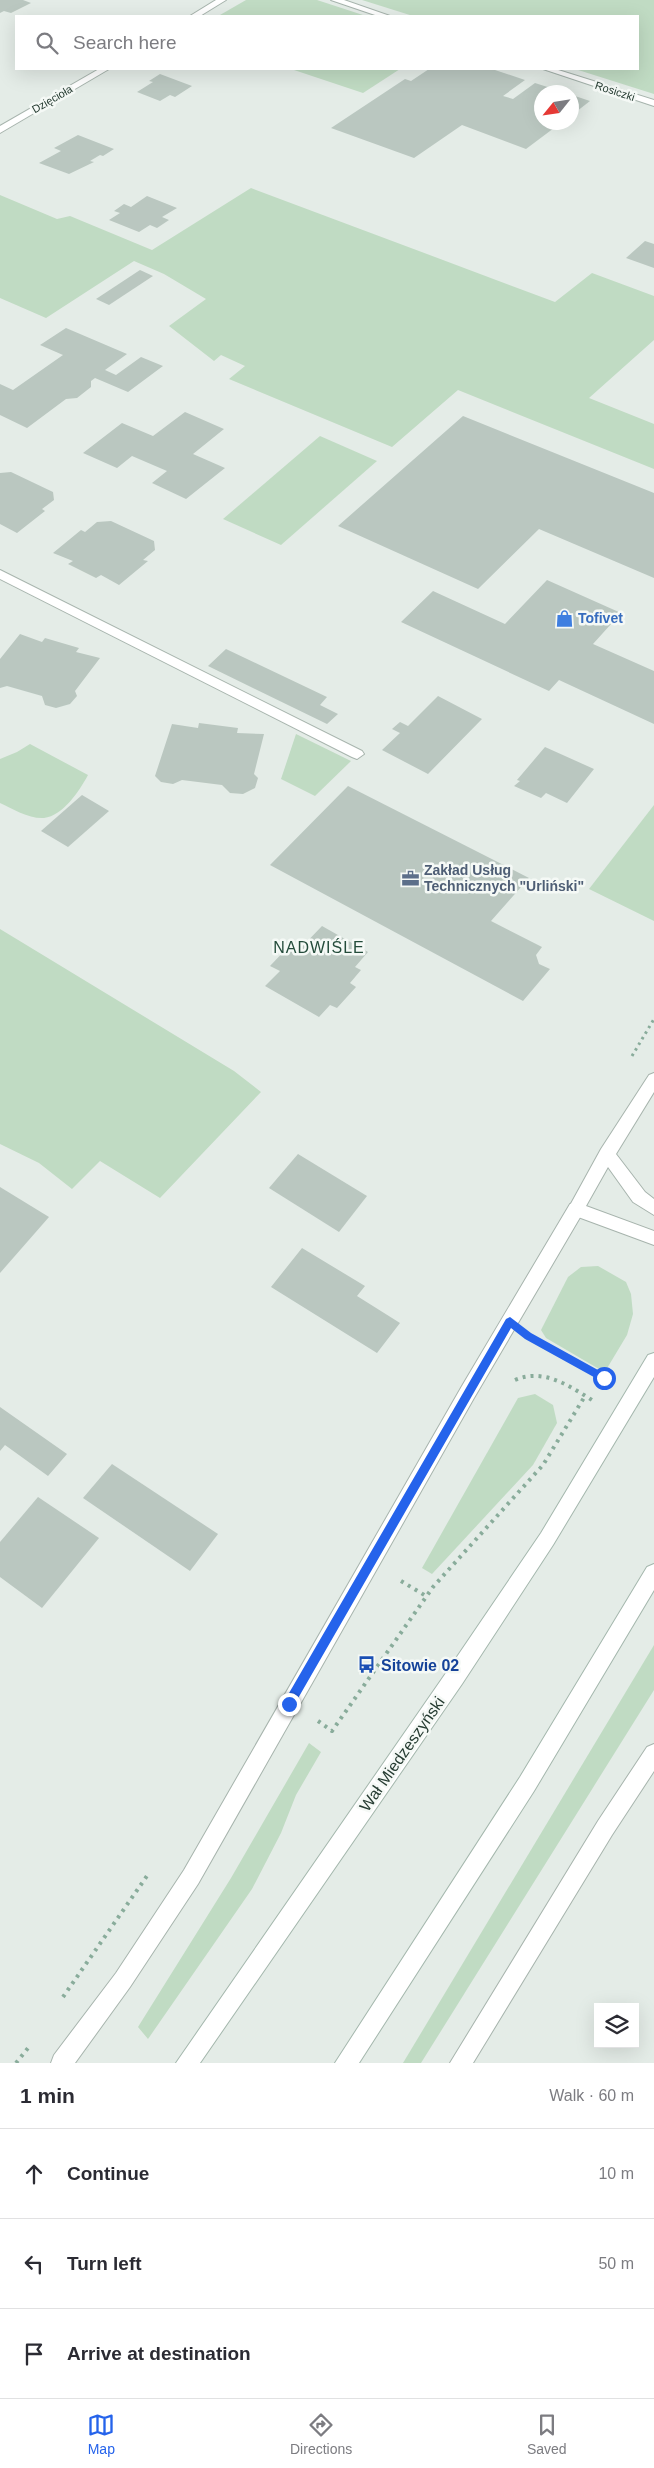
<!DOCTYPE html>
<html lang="en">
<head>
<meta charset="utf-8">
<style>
  body { margin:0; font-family:Helvetica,sans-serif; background:#f2f2f3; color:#2b2b33 }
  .controls { position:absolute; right:15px; bottom:15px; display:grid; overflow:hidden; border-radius:0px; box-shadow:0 5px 20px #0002 }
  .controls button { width:45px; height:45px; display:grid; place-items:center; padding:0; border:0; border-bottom:1px solid #e1e1e2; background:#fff; color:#2b2b33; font:25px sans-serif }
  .compass { position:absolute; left:534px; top:85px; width:45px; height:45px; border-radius:50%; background:#fff; box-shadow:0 5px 20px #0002; rotate:240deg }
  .stop { position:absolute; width:15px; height:15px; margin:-11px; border:4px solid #2563eb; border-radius:50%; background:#fff }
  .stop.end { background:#2563eb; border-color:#fff; box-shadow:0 1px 5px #0008 }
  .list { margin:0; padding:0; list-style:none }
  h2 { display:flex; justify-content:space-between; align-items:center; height:65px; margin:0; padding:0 20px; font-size:21px }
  h2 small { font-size:16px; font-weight:400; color:#7c7c81 }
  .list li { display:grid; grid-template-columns:32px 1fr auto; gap:15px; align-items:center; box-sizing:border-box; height:90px; padding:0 20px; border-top:1px solid #e1e1e2 }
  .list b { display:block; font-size:19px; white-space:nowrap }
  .list em { font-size:16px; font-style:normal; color:#7c7c81 }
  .icon { flex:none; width:28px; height:28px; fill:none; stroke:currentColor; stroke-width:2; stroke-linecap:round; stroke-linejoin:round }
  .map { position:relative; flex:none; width:654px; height:2063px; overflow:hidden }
  .search { position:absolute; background:#fff; box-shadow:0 5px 20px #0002; left:15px; right:15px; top:15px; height:55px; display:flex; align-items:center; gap:12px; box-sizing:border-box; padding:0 18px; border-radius:0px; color:#7c7c81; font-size:19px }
  .sheet { height:335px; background:#fff }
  nav { display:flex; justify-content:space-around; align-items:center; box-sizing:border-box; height:70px; border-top:1px solid #e1e1e2; background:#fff; font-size:14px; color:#7c7c81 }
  nav a { display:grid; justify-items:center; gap:2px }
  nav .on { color:#2563eb }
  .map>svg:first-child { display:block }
  .green { fill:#c0dbc3 }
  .building { fill:#bac7c0 }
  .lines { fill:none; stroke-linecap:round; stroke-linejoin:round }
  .service-casing { stroke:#a7b4ad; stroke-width:2 }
  .minor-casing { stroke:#a7b4ad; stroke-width:2 }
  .secondary-casing { stroke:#a4b7ad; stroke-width:2 }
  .path-far1 { stroke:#89ac9b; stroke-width:3; stroke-dasharray:2.5 4; stroke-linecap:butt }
  .path { stroke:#89ac9b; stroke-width:4; stroke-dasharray:3 5; stroke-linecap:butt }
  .service { fill:#fff; fill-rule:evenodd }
  .minor { fill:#fff; fill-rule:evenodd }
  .secondary { fill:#fff; fill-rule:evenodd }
  .route { fill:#2563eb }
  .labels { text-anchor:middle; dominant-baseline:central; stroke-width:5; stroke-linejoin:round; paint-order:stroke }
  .far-street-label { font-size:11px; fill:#263c32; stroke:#f5f9f6 }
  .shop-label { font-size:14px; font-weight:bold; fill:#366cbe; stroke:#f5f9f6; text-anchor:start }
  .service-label { font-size:14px; font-weight:bold; fill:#4e5e75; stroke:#f5f9f6; text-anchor:start }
  .quarter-label { font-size:16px; letter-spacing:1px; fill:#244c3b; stroke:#f5f9f6 }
  .near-transit-label { font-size:16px; font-weight:bold; fill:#164399; stroke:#f5f9f6; text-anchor:start }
  .near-street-label { font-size:16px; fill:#263c32; stroke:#f5f9f6 }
</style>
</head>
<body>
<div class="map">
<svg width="654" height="2063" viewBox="0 0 654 2063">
  <rect width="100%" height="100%" fill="#e4ece7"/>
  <g class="green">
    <path d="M 246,0 L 317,0 L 366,16 L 220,15 Z"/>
    <path d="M 362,0 L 654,0 L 654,94 L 575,69 L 638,69 L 638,16 L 413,16 Z"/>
    <path d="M 291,69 L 400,69 L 363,93 Z"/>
    <path d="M 251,188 L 555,302 L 592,273 L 654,296 L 654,340 L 589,398 L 654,424 L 654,469 L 458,390 L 392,447 L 229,379 L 245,366 L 221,355 L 214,361 L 169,326 L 206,299 L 164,274 L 134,261 L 46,318 L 0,298 L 0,195 L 57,219 L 70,216 L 152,250 Z"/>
    <path d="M 320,436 L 377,461 L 281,545 L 223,519 Z"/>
    <path d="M 296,734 L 351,761 L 315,796 L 281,779 Z"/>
    <path d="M 30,744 L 88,775 C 80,790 63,816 44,818 C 29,819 13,809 0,803 L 0,759 L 17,752 Z"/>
    <path d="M 654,805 L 654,921 L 589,889 Z"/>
    <path d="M 0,929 L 234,1071 L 261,1092 L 160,1198 L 100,1161 L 72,1189 L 39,1163 L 0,1144 Z"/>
    <path d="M 598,1266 L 626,1282 L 631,1294 L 633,1314 L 627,1335 L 606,1370 L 599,1369 L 546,1338 L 541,1330 L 568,1277 L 581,1267 Z"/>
    <path d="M 535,1394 L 553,1405 L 557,1423 L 533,1465 L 432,1574 L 422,1568 L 518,1398 Z"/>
    <path d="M 654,1645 L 654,1690 L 421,2063 L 403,2063 Z"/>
    <path d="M 309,1743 L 321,1752 L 296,1795 L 281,1833 L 252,1889 L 148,2039 L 138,2027 L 231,1878 Z"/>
  </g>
  <g class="building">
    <path d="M 0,0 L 23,0 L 31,3 L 11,13 L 4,11 L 0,13 Z"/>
    <path d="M 429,69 L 492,69 L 525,80 L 503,96 L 513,99 L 535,83 L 563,92 L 542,92 L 542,122 L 562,122 L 526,149 L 462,125 L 414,158 L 331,128 L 405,79 L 411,81 Z"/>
    <path d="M 160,74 L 192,86 L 175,97 L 170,95 L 160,101 L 137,92 L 153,82 L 149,81 Z"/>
    <path d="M 572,95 L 590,101 L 572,115 Z"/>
    <path d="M 78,135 L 114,149 L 103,156 L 100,155 L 90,161 L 94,162 L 69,174 L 39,163 L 61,151 L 54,148 Z"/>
    <path d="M 147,196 L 177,208 L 162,217 L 169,220 L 157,228 L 150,225 L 139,232 L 109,220 L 120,213 L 114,211 L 124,204 L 131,207 Z"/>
    <path d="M 645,241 L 654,244 L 654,268 L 626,258 Z"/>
    <path d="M 140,270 L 153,276 L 109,305 L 96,299 Z"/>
    <path d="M 66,328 L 127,354 L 105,370 L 116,375 L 141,357 L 163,366 L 128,392 L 95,378 L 91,381 L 91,387 L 77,398 L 66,399 L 27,428 L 0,415 L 0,384 L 13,390 L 63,355 L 40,345 Z"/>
    <path d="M 185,412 L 224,429 L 193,454 L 225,468 L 186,499 L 152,483 L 167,471 L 132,456 L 117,468 L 83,453 L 122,423 L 153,436 Z"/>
    <path d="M 463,416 L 654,493 L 654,578 L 539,529 L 478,589 L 338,526 Z"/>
    <path d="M 11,472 L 53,492 L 54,500 L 42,509 L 45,511 L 17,533 L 0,524 L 0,473 Z"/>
    <path d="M 111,521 L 154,541 L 155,550 L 143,560 L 148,561 L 119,585 L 101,575 L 96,578 L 68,564 L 73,561 L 53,553 L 81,530 L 85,532 L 97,522 Z"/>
    <path d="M 547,580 L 621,613 L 593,644 L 654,671 L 654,724 L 559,680 L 549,691 L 401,622 L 433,591 L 505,624 Z"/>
    <path d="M 20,634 L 42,642 L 45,638 L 79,648 L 76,652 L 100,658 L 75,691 L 77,696 L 70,704 L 56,708 L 45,705 L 42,696 L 7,686 L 0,688 L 0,659 Z"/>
    <path d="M 226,649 L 327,697 L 320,705 L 338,714 L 327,724 L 208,666 Z"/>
    <path d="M 438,696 L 482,719 L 428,774 L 382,750 L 400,733 L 392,729 L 400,722 L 408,726 Z"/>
    <path d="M 199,723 L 238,728 L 237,733 L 264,734 L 254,774 L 258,778 L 255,788 L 243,794 L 230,793 L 222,785 L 182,780 L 173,784 L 161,782 L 155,776 L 172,724 L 198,728 Z"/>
    <path d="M 545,747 L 594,769 L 567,803 L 546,793 L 541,798 L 514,786 L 520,781 L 517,780 Z"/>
    <path d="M 348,786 L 529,878 L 491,921 L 542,947 L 536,955 L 539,964 L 550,969 L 523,1001 L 270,865 Z"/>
    <path d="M 82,795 L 109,811 L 68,847 L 41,831 Z"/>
    <path d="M 322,926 L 368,952 L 355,967 L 361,970 L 350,983 L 356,987 L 337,1008 L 330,1005 L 319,1017 L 265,986 L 280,971 L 270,966 L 289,946 L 298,951 Z"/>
    <path d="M 298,1154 L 367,1196 L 339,1232 L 269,1188 Z"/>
    <path d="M 0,1187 L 49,1217 L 0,1273 Z"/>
    <path d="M 302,1248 L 365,1286 L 357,1296 L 400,1323 L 377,1353 L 271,1287 Z"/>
    <path d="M 0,1407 L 67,1454 L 48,1476 L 5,1445 L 0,1451 Z"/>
    <path d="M 112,1464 L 218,1534 L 190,1571 L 83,1498 Z"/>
    <path d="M 38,1497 L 99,1538 L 42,1608 L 0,1577 L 0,1542 Z"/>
  </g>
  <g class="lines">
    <defs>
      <g id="service">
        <path d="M 0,570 L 362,751 L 364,754 L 357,759 L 352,757 L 0,579 Z"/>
        <path d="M 576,1202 L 582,1204 L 584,1209 L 582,1214 L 474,1398 L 198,1884 L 130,1987 L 75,2063 L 51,2063 L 54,2055 L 116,1973 L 184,1870 L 462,1386 L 570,1204 Z"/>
      </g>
      <g id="minor">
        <path d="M 216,0 L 226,0 L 200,16 L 190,16 Z"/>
        <path d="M 331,0 L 344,0 L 390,16 L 378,16 Z"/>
        <path d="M 99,69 L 109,69 L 0,133 L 0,126 Z"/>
        <path d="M 543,69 L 555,69 L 654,100 L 654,106 Z"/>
        <path d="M 654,1073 L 654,1092 L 616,1154 L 645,1192 L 654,1199 L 654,1215 L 633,1202 L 608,1167 L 586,1206 L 654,1231 L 654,1245 L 570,1214 L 568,1209 L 601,1149 L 649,1075 Z"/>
        <path d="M 654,1744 L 654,1771 L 612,1835 L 473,2063 L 450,2063 L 598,1821 L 647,1747 Z"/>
      </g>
      <g id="secondary">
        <path d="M 654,1353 L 654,1377 L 553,1545 L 462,1684 L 200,2063 L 176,2063 L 448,1670 L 541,1533 L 648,1355 Z"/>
        <path d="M 654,1564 L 654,1590 L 534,1791 L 359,2063 L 335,2063 L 520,1777 L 647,1567 Z"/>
      </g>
    </defs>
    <use href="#service" class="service-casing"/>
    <use href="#minor" class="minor-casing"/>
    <use href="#secondary" class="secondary-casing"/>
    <g class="path-far1">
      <path d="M 632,1056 L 654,1019"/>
      <path d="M 536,1341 L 561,1354"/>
    </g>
    <g class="path">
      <path d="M 558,1353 L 606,1378"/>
      <path d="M 515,1380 C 543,1368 568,1385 592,1400"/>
      <path d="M 401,1581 L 426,1596"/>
      <path d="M 318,1721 L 332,1731 L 433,1587 L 543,1465 L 585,1396"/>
      <path d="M 63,1997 L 149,1873"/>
      <path d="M 16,2063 L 28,2048"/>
    </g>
    <use href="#service" class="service"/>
    <use href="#minor" class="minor"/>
    <use href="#secondary" class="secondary"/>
  </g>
  <path class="route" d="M 510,1317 L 531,1333 L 607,1375 L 607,1381 L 601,1381 L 525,1339 L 511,1328 L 293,1707 L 285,1707 L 285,1700 L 506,1319 Z"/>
  <defs>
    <symbol id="shop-bare" viewBox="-9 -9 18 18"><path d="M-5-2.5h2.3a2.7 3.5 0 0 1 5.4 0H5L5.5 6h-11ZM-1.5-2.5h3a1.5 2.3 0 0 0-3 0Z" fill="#3f7fe0" stroke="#f5f9f6" stroke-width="2.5" paint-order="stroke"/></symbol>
    <symbol id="office-bare" viewBox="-9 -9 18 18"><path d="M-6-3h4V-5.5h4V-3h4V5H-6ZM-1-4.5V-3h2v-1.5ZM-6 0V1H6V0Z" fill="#5c6f8a" stroke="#f5f9f6" stroke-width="2.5" paint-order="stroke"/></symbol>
    <symbol id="bus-bare" viewBox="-9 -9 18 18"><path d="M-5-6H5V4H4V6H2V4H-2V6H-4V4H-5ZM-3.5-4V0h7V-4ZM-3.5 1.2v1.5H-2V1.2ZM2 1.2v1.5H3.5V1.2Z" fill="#1a4fb4" stroke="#f5f9f6" stroke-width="2.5" paint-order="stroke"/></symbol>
  </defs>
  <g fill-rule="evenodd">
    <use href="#shop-bare" x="552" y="606" width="25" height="25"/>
    <use href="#office-bare" x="398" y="866" width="25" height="25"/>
    <use href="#bus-bare" x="354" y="1652" width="25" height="25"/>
  </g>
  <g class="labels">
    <g class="far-street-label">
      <text transform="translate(615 91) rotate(18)">Rosiczki</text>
      <text transform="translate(52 99) rotate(-30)">Dzięcioła</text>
    </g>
    <g class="shop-label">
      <text x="578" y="618">Tofivet</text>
    </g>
    <g class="service-label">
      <text x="424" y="870">Zakład Usług<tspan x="424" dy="16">Technicznych "Urliński"</tspan></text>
    </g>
    <g class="quarter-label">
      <text x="319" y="947">NADWIŚLE</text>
    </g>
    <g class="near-transit-label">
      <text x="381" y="1665">Sitowie 02</text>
    </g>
    <g class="near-street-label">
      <text transform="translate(402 1754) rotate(-55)">Wał Miedzeszyński</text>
    </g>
  </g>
</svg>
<div class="controls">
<button><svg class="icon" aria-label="layers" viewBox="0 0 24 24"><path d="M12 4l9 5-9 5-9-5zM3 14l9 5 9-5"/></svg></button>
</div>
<svg class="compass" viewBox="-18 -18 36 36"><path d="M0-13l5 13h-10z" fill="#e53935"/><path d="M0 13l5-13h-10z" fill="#7c7c81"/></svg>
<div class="stop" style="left:604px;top:1378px"></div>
<div class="stop end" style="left:289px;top:1704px"></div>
<div class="search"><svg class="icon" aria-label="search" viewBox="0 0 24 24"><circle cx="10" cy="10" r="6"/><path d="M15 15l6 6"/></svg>Search here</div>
</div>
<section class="sheet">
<h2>1 min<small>Walk · 60 m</small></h2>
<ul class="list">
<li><svg class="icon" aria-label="ahead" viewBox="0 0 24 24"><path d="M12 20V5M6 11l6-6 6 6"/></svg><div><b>Continue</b></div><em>10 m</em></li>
<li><svg class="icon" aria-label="left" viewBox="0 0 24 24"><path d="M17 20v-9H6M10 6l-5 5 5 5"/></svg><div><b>Turn left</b></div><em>50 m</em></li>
<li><svg class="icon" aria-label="arrive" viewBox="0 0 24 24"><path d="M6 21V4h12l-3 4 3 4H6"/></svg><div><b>Arrive at destination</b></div></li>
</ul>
</section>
<nav>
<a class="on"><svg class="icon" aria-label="map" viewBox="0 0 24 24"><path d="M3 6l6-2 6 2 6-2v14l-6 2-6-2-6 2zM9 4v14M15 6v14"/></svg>Map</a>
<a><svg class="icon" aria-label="directions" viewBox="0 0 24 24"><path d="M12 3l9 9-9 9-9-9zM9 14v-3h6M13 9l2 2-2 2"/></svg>Directions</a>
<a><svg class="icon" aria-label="saved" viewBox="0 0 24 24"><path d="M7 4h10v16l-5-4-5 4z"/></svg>Saved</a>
</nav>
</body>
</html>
